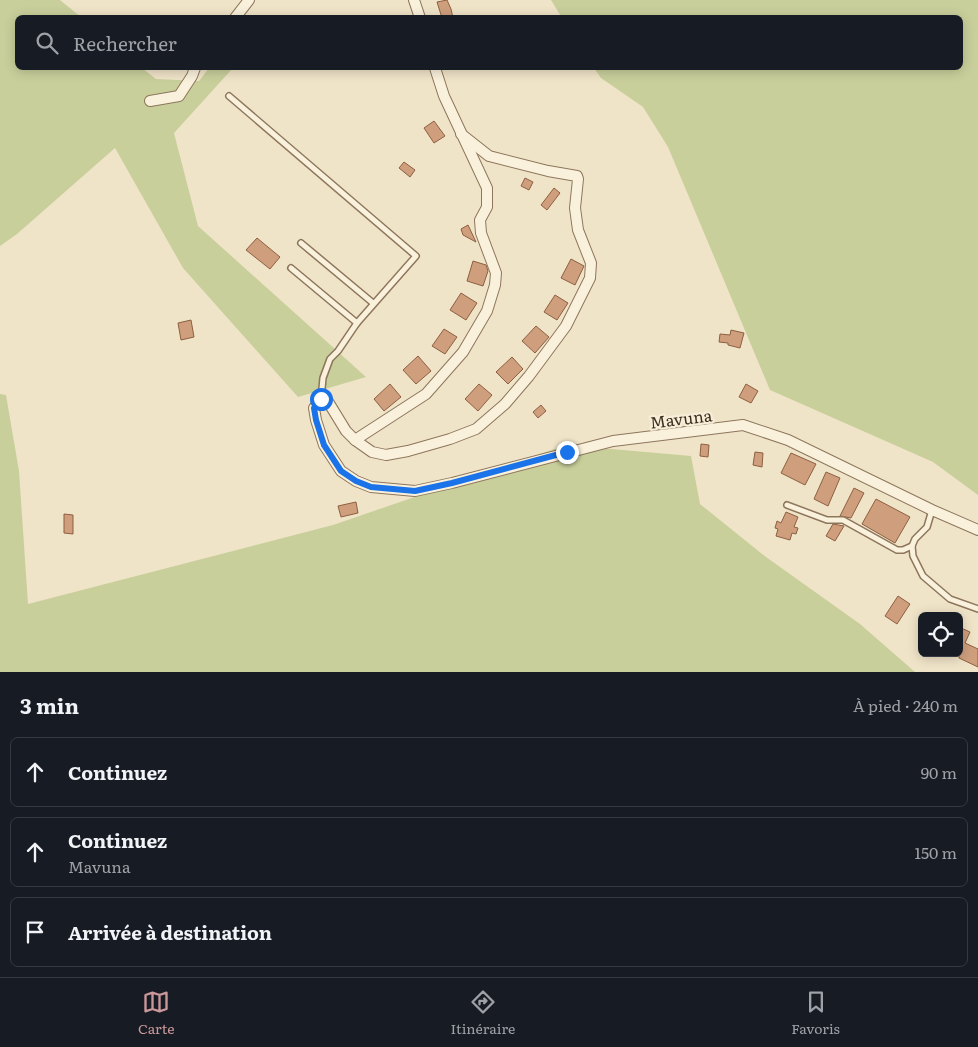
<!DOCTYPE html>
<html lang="fr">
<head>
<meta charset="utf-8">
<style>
  body { margin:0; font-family:Literata,serif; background:#242831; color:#f1f3f6 }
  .controls { position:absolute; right:15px; bottom:15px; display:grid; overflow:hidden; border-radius:8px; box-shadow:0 2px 12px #0003 }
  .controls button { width:45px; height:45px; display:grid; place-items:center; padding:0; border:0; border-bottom:1px solid #363941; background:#171b24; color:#f1f3f6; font:25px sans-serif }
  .stop { position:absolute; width:15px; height:15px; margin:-11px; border:4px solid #1a73e8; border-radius:50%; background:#fff }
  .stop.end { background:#1a73e8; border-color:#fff; box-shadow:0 1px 5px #0008 }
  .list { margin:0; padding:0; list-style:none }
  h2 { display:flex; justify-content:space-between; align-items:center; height:65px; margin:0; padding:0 20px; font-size:21px }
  h2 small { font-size:16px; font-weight:400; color:#9ea1a6 }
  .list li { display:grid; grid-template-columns:32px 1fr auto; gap:15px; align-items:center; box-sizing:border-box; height:70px; margin:0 10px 10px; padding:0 10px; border:1px solid #363941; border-radius:8px }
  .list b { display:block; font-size:19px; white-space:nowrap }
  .list p { margin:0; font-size:16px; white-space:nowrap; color:#9ea1a6 }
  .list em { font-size:16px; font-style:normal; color:#9ea1a6 }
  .icon { flex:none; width:28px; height:28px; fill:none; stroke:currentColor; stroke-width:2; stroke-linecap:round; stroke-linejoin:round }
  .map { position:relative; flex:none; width:978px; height:672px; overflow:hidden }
  .search { position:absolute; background:#171b24; box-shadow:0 2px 12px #0003; left:15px; right:15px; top:15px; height:55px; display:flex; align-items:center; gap:12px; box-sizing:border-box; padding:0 18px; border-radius:8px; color:#9ea1a6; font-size:19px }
  .sheet { height:305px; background:#171b24 }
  nav { display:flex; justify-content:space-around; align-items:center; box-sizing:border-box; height:70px; border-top:1px solid #363941; background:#171b24; font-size:14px; color:#9ea1a6 }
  nav a { display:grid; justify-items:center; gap:2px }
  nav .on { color:#cc999b }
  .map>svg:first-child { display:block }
  .green { fill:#c9cf9b }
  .building { fill:#cf9f7d; stroke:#8d5f41 }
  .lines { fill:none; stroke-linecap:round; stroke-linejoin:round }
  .service-casing { stroke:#8d765c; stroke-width:8 }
  .minor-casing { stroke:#8d765c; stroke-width:12 }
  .service { stroke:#faf1dc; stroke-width:5 }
  .minor { stroke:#faf1dc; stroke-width:10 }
  .route { stroke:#1a73e8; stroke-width:6 }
  .labels { text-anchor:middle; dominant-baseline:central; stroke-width:4.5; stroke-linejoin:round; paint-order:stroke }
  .street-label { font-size:16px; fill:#3d2e20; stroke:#f7eed8 }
</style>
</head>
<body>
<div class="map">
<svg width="978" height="672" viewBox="0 0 978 672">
  <rect width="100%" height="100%" fill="#f0e4c8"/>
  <g class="green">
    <path d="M 0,0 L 60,0 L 81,17 L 18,18 L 18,68 L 142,68 L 156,79 L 199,81 L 209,68 L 233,68 L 174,133 L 198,226 L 366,377 L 298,397 L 183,268 L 115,148 L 17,234 L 0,246 Z"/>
    <path d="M 551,0 L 978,0 L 978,495 L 933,462 L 770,390 L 668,147 L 643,107 L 601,78 L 594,68 L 960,68 L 960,18 L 562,18 Z"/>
    <path d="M 0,394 L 6,395 L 19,471 L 28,604 L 333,525 L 566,445 L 691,456 L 700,504 L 766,557 L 860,624 L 915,672 L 0,672 Z"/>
  </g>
  <g class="building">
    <path d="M 447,0 L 451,9 L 453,18 L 442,18 L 437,2 Z"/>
    <path d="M 434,121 L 445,136 L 434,143 L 424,128 Z"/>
    <path d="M 404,162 L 415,170 L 410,177 L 399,168 Z"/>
    <path d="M 525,178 L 533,182 L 529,190 L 521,186 Z"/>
    <path d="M 554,188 L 560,193 L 547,210 L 541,205 Z"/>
    <path d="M 468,225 L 476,242 L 463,235 L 461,229 Z"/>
    <path d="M 257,238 L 280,257 L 270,269 L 246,250 Z"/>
    <path d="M 571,259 L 584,266 L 575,285 L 561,278 Z"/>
    <path d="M 473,261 L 486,265 L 488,271 L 483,286 L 467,281 Z"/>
    <path d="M 461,293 L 477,303 L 466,320 L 450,310 Z"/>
    <path d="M 555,295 L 568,303 L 557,320 L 544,312 Z"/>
    <path d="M 191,320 L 194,337 L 181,340 L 178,323 Z"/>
    <path d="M 536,326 L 549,337 L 535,353 L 522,341 Z"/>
    <path d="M 444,329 L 457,337 L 445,354 L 432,346 Z"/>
    <path d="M 731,330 L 744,333 L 740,348 L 728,345 L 728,343 L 719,342 L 720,334 L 730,335 Z"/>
    <path d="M 418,356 L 431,371 L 416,384 L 403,370 Z"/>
    <path d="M 512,357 L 523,369 L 508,384 L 496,372 Z"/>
    <path d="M 390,384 L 401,397 L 384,411 L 374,399 Z"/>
    <path d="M 479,384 L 492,395 L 478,411 L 465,399 Z"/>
    <path d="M 746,384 L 758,391 L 751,403 L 739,397 Z"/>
    <path d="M 541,405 L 546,411 L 538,418 L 533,412 Z"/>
    <path d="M 701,444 L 709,445 L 708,457 L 700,456 Z"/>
    <path d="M 755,452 L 763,453 L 762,467 L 753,465 Z"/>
    <path d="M 791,453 L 816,464 L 805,485 L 781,473 Z"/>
    <path d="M 826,472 L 840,478 L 828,506 L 814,499 Z"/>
    <path d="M 854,488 L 864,493 L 851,518 L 840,516 Z"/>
    <path d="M 876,499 L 910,517 L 895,543 L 862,524 Z"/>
    <path d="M 356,502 L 358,513 L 341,517 L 338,506 Z"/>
    <path d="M 786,512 L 798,517 L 794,527 L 798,528 L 796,534 L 792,533 L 790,540 L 776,536 L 778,529 L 775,528 L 777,521 L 781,523 Z"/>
    <path d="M 64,514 L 73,515 L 73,534 L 64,533 Z"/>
    <path d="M 833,524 L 844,526 L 835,541 L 826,536 Z"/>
    <path d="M 898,596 L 910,604 L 897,624 L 885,616 Z"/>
    <path d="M 959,627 L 970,632 L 965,643 L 978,649 L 978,667 L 959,658 Z"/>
  </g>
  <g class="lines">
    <defs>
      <g id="service">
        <path d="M 229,96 L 416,256 L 357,323"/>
        <path d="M 301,243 L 373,303"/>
        <path d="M 291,268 L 357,323 L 338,351 L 330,359 L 323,378 L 321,399"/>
        <path d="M 787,505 L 827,520 L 843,520 L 897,550 L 903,550 L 912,546"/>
        <path d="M 932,510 L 927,527 L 915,539 L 912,546 L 913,556 L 923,576 L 950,599 L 978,609"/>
      </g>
      <g id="minor">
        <path d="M 414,0 L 420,18"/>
        <path d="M 235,18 L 249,0"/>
        <path d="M 150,101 L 179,96 L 192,76 L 195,68"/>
        <path d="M 461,134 L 489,156 L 548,171 L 577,176 L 578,179 L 575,208 L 578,230 L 591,263 L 590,278 L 566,326 L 529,376 L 505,404 L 476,429 L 450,439 L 408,451 L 386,455 L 372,452 L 355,440 L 346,431 L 327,400 L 321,399 L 314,408 L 316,420 L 324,445 L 341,471 L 356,481 L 371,487 L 415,491 L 452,483 L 613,441 L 743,425 L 788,440 L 932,510 L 978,530"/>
        <path d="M 355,440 L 426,394 L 463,352 L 487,311 L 495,285 L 496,273 L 481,233 L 480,220 L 487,207 L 487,188 L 444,96 L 435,68"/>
      </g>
    </defs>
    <use href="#service" class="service-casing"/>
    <use href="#minor" class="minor-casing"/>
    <use href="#service" class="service"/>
    <use href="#minor" class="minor"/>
  </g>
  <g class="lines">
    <path class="route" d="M 321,399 L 314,408 L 316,420 L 324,445 L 341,471 L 356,481 L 371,487 L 415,491 L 452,483 L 567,452"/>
  </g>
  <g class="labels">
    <g class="street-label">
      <text transform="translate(681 418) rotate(-7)">Mavuna</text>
    </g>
  </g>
</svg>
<div class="controls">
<button><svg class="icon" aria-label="locate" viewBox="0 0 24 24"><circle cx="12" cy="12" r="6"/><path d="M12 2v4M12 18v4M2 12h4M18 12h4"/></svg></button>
</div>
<div class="stop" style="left:321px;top:399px"></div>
<div class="stop end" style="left:567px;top:452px"></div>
<div class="search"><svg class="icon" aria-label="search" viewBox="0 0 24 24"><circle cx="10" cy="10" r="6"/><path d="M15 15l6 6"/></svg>Rechercher</div>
</div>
<section class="sheet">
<h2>3 min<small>À pied · 240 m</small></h2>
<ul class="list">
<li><svg class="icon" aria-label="ahead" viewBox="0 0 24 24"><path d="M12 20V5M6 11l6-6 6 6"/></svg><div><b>Continuez</b></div><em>90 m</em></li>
<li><svg class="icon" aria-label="ahead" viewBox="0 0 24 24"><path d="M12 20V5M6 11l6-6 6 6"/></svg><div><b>Continuez</b><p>Mavuna</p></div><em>150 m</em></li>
<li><svg class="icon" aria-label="arrive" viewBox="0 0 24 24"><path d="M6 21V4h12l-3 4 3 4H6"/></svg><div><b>Arrivée à destination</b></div></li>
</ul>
</section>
<nav>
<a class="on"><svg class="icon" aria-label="map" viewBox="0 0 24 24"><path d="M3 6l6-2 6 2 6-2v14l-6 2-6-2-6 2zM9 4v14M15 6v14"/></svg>Carte</a>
<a><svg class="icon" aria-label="directions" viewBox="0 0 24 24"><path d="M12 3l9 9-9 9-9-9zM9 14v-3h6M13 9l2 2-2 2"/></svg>Itinéraire</a>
<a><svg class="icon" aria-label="saved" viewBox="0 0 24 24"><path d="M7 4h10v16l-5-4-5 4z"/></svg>Favoris</a>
</nav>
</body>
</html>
